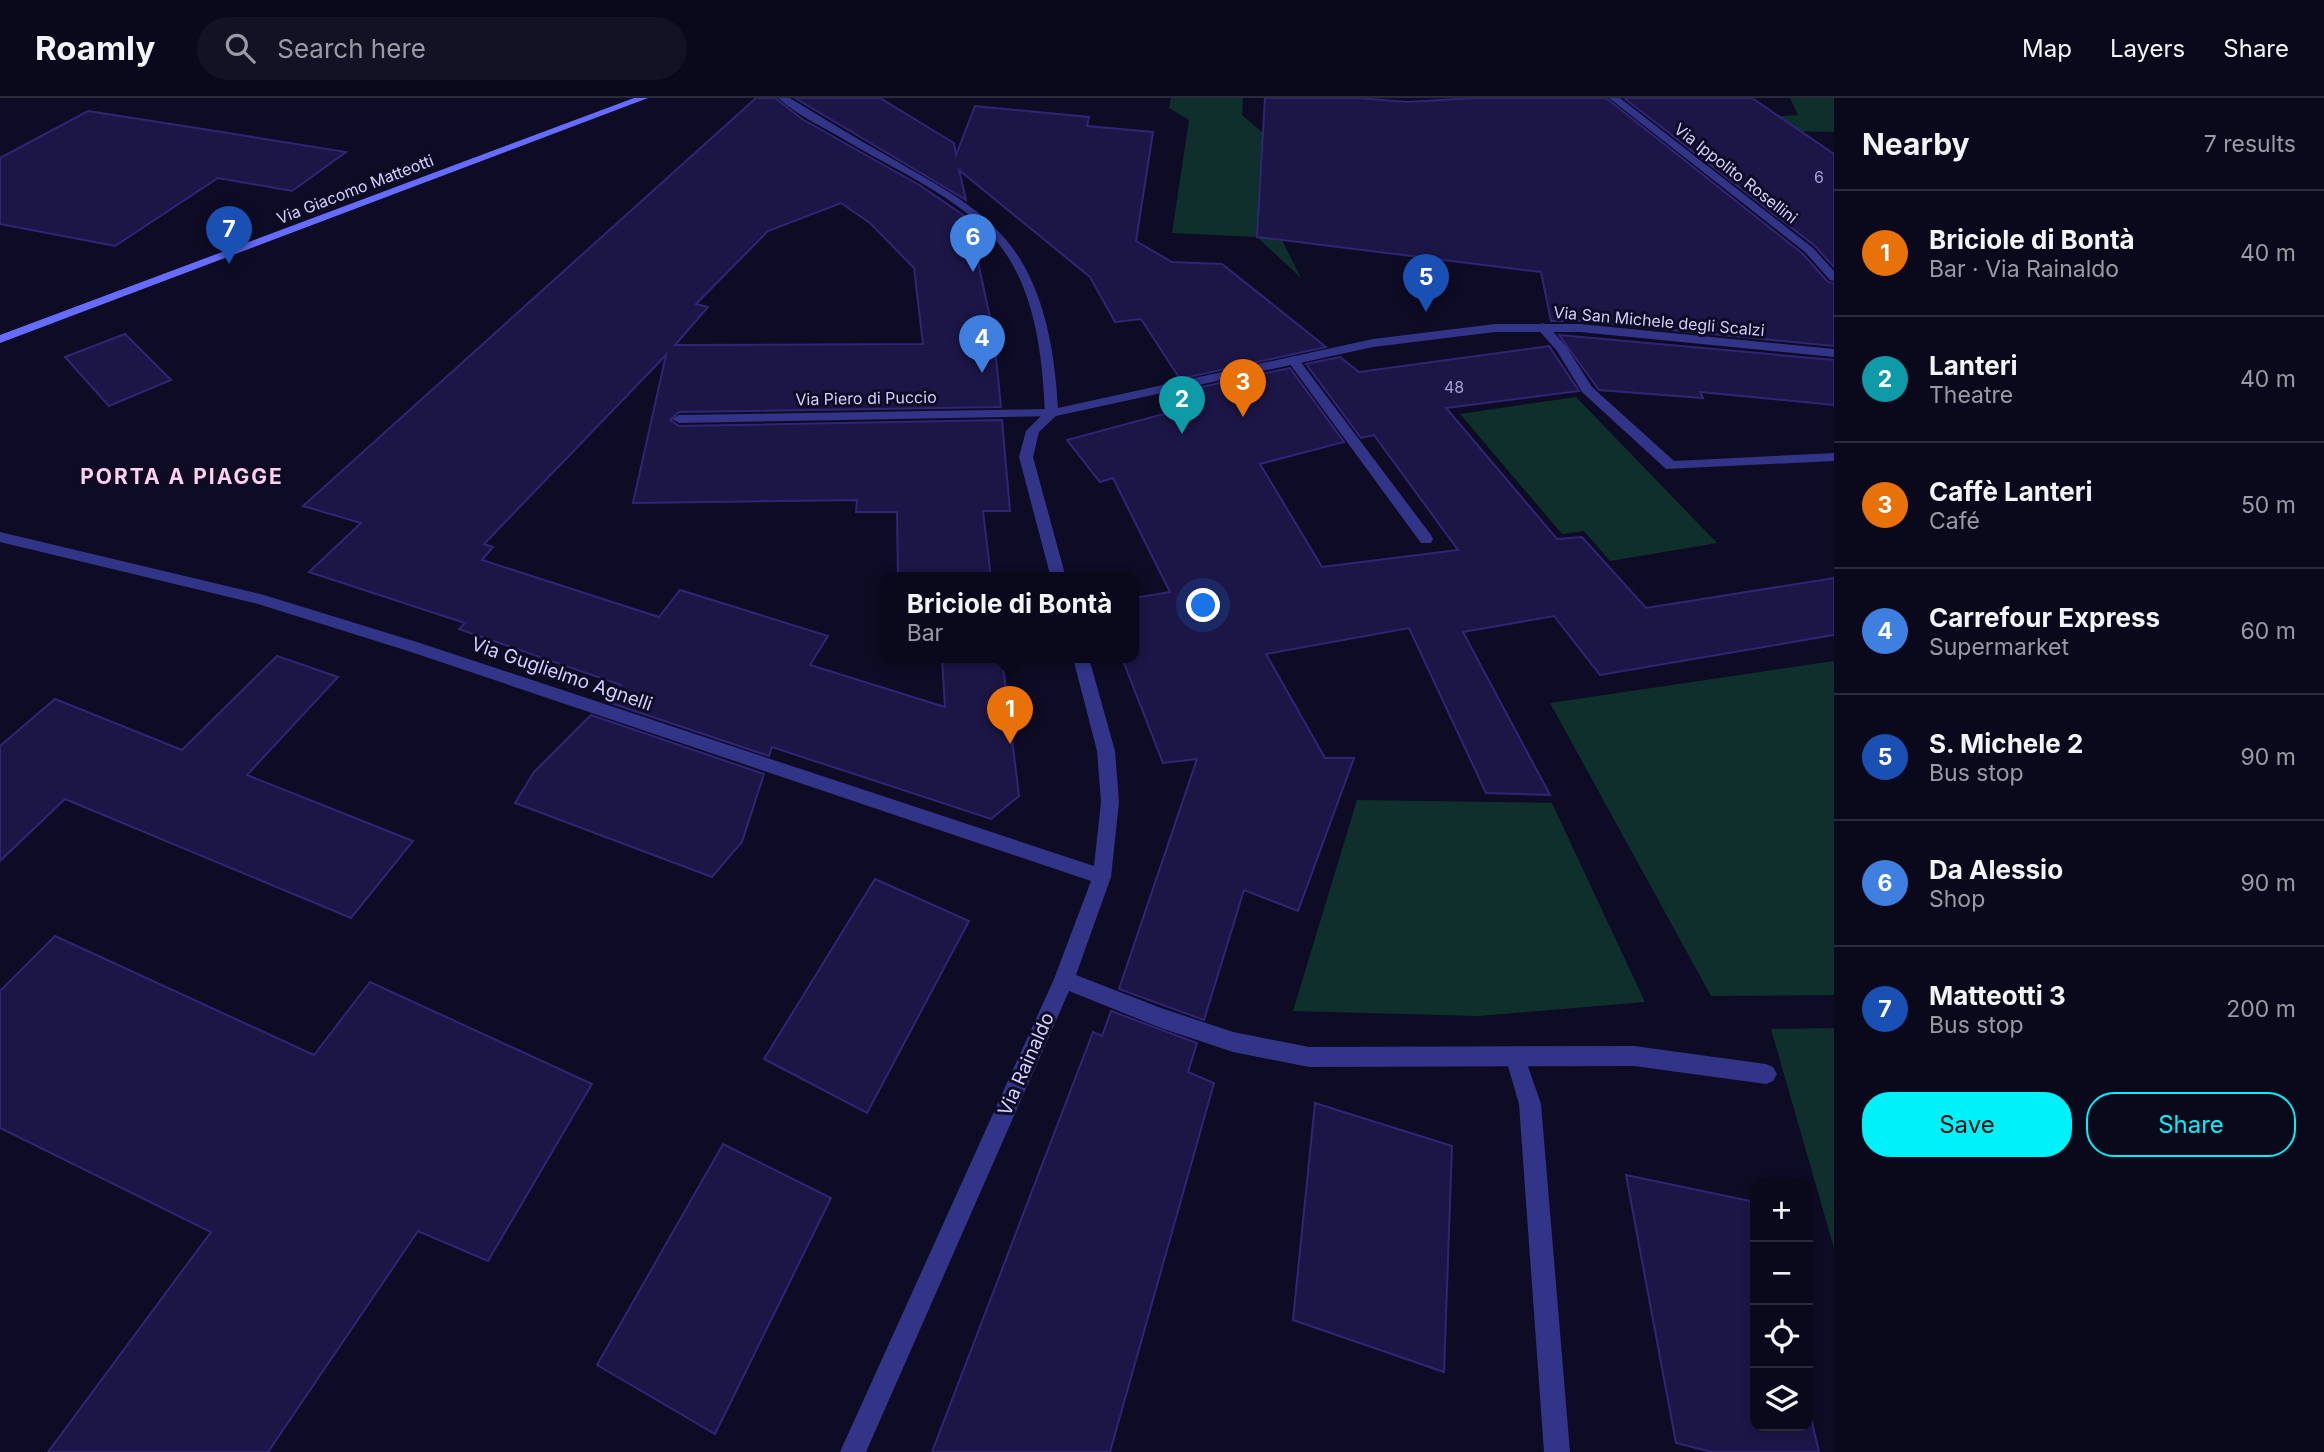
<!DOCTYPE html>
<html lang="en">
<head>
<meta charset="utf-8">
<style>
  body { margin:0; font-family:Inter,sans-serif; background:#131224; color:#f1f3f6 }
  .controls { position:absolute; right:21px; bottom:21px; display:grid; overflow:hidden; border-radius:14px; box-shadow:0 4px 10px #0003 }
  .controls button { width:63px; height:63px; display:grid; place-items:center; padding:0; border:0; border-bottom:2px solid #2a2a3a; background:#0a091b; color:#f1f3f6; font:35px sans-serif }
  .you { position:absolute; left:1204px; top:508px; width:24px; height:24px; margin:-18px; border:5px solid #fff; border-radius:50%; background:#1a73e8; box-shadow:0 0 0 10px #1a73e833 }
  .badge { display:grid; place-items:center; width:46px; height:46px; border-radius:50%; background:#00f1fa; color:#fff; font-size:23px; font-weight:700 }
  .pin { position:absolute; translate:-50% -58px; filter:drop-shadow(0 2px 4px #0008) }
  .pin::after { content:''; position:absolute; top:37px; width:24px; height:21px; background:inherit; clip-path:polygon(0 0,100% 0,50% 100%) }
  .popup { position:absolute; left:880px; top:474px; width:259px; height:91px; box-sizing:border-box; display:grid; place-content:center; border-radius:14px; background:#0a091b; filter:drop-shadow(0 2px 5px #0005); font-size:23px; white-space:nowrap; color:#999aa3 }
  .popup b { font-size:26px; color:#f1f3f6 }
  .popup::after { content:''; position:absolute; left:50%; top:100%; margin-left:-14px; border:14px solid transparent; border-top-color:#0a091b }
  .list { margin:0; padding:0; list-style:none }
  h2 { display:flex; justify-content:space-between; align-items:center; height:91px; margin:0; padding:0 28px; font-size:30px }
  h2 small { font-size:23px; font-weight:400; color:#999aa3 }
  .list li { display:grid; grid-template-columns:46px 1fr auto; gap:21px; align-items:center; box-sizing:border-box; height:126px; padding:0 28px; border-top:2px solid #2a2a3a }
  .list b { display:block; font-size:26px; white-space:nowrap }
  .list p { margin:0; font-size:23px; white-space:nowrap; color:#999aa3 }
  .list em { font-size:23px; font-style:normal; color:#999aa3 }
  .actions { display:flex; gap:14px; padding:21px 28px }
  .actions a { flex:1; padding:16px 0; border:2px solid #00f1fa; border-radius:28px; text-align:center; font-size:24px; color:#00f1fa }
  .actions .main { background:#00f1fa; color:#111 }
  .icon { flex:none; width:38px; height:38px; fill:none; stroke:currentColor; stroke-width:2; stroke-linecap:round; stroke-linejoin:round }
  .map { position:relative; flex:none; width:1834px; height:1354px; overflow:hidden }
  header { display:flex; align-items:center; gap:42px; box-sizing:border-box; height:98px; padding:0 35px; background:#0a091b; border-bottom:2px solid #2a2a3a }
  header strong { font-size:33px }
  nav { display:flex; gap:38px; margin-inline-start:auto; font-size:24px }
  .search { width:490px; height:63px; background:#131224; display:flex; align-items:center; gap:18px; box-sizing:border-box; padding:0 24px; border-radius:38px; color:#999aa3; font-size:26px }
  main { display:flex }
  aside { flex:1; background:#0a091b }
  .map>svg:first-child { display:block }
  .green { fill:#0e2f2b }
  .building { fill:#1c1647; stroke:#302575; stroke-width:2; fill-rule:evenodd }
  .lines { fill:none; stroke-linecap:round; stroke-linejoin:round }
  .service { fill:#323488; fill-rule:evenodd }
  .minor { fill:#323488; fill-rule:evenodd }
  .secondary { fill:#666cff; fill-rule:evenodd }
  .labels { text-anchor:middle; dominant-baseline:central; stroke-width:6; stroke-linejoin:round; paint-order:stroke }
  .far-street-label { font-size:16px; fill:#d1cfff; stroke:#0e0c24 }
  .number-label { font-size:16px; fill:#a4a1d1 }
  .street-label { font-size:19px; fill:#d1cfff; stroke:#0e0c24 }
  .far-district-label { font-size:21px; font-weight:bold; letter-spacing:2px; fill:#ffd1f1; stroke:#0e0c24 }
</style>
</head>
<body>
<header>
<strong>Roamly</strong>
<div class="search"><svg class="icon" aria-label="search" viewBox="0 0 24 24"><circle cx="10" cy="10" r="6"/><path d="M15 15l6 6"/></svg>Search here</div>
<nav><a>Map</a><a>Layers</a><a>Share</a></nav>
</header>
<main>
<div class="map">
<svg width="1834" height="1354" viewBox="0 0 1834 1354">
  <rect width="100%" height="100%" fill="#0e0c24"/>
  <g class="green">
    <path d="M 1171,0 L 1243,0 L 1242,17 L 1263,35 L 1260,99 L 1301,180 L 1257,139 L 1172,135 L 1189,22 L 1169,10 Z"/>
    <path d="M 1790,0 L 1834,0 L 1834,34 L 1787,33 L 1781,18 L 1798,17 Z"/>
    <path d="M 1576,299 L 1717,445 L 1610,463 L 1584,433 L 1562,436 L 1460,316 Z"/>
    <path d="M 1834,563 L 1834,897 L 1711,898 L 1550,605 Z"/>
    <path d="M 1357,702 L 1552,705 L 1645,904 L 1479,918 L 1293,913 Z"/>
    <path d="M 1834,930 L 1834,1150 L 1771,931 Z"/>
  </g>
  <g class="building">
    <path d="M 756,0 L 775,0 L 802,21 L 921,88 L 969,121 L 994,239 L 1001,309 L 679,314 L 670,322 L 679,328 L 1002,322 L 1010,413 L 983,413 L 991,480 L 898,480 L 897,414 L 856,414 L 857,402 L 633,405 L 666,257 L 484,446 L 493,449 L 482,462 L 659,519 L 680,492 L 828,538 L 810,567 L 945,609 L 942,560 L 1002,560 L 1019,698 L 991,721 L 772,649 L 769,658 L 605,603 L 621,587 L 459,531 L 465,525 L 309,474 L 361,425 L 303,408 ZM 841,105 L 870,125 L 914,170 L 923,246 L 675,247 L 708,209 L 696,206 L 768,133 Z"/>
    <path d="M 795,0 L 880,0 L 954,45 L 956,57 L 975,8 L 1089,19 L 1087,28 L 1153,34 L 1136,143 L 1172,164 L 1222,166 L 1326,249 L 1180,281 L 1141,221 L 1115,224 L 1090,179 L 959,72 L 966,102 Z"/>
    <path d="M 1265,0 L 1358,0 L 1407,4 L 1475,0 L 1606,0 L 1803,156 L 1828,184 L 1834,185 L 1834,248 L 1580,223 L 1551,223 L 1541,174 L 1257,139 Z"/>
    <path d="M 1624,0 L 1752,0 L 1834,56 L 1834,169 L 1815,148 Z"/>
    <path d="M 88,13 L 209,32 L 346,54 L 292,93 L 218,80 L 115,148 L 0,126 L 0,60 Z"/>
    <path d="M 125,236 L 171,282 L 109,308 L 65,259 Z"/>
    <path d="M 1559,237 L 1834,262 L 1834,307 L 1700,294 L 1703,300 L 1599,292 Z"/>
    <path d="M 1549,248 L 1579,293 L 1446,310 L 1557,441 L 1582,439 L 1646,510 L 1834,480 L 1834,537 L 1600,577 L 1554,518 L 1463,534 L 1550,697 L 1486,695 L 1409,530 L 1266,556 L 1325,660 L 1354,660 L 1298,813 L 1244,792 L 1204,922 L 1119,891 L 1197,661 L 1163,665 L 1122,560 L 1134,560 L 1134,500 L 1170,494 L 1113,380 L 1100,384 L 1067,342 L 1197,307 L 1187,292 L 1290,270 L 1344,344 L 1260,366 L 1322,469 L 1458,452 L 1374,337 L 1361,340 L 1306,266 L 1340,259 L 1359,274 Z"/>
    <path d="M 277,558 L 338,579 L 247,677 L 413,743 L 351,820 L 65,701 L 0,763 L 0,648 L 55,601 L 182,652 Z"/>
    <path d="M 591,617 L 764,676 L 742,744 L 712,779 L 515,705 L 534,674 Z"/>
    <path d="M 875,781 L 969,823 L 867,1015 L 764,961 Z"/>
    <path d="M 55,838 L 314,957 L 370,884 L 592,986 L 488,1163 L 418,1133 L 268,1354 L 48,1354 L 211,1134 L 0,1030 L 0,893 Z"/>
    <path d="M 1111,913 L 1197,945 L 1188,974 L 1214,985 L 1110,1354 L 932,1354 L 1093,934 L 1102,938 Z"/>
    <path d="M 1315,1005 L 1452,1048 L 1444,1274 L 1293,1222 Z"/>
    <path d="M 723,1046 L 831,1100 L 715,1336 L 597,1267 Z"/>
    <path d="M 1626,1077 L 1755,1104 L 1755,1328 L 1808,1328 L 1808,1307 L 1819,1354 L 1712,1354 L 1676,1345 Z"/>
  </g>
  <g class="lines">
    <g class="service">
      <path d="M 1542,225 L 1546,226 L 1566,248 L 1592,289 L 1674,363 L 1834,355 L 1834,363 L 1666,371 L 1582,294 L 1557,253 L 1536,229 Z"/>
      <path d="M 1293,258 L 1297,259 L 1431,437 L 1433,441 L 1431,445 L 1421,445 L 1287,262 Z"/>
      <path d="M 1052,311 L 1057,312 L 1057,318 L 679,325 L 672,321 L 679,317 Z"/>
      <path d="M 1516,951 L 1523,954 L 1541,1006 L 1570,1354 L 1544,1354 L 1519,1006 L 1506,961 L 1509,954 Z"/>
    </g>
    <g class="minor">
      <path d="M 778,0 L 790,0 C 823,20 857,41 891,60 C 938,88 990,112 1020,161 C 1047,205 1055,259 1058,310 L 1373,241 L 1495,226 L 1580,226 L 1834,251 L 1834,259 L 1580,234 L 1495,234 L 1373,249 L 1056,318 L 1039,334 L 1033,359 L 1066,480 L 1051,480 L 1019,359 L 1026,333 L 1045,314 C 1042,252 1034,181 989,135 C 951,96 896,72 850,45 C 827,31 798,18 778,0 Z"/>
      <path d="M 1609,0 L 1620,0 L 1813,150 L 1834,173 L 1834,183 L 1830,182 L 1805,154 Z"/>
      <path d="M 0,434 L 264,497 L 420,545 L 1094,768 L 1101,704 L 1097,653 L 1073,560 L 1089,560 L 1115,653 L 1119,704 L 1111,779 L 1076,877 L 1161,910 L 1233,934 L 1309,949 L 1634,948 L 1766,966 L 1773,969 L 1777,976 L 1773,983 L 1766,986 L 1634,968 L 1309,969 L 1233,954 L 1161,930 L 1069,893 L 866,1354 L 840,1354 L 1054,881 L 1091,783 L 408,553 L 258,506 L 0,444 Z"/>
    </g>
    <path class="secondary" d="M 634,0 L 648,0 L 0,245 L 0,237 Z"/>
  </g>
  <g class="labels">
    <g class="far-street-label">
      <text transform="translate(1736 75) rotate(38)">Via Ippolito Rosellini</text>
      <text transform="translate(355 91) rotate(-21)">Via Giacomo Matteotti</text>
      <text transform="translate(1659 223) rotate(5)">Via San Michele degli Scalzi</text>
      <text transform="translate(866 300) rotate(-1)">Via Piero di Puccio</text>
    </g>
    <g class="number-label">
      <text x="1819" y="79">6</text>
      <text x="1454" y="289">48</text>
    </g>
    <g class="street-label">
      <text transform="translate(562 576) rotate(19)">Via Guglielmo Agnelli</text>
      <text transform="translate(1026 966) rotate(-66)">Via Rainaldo</text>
    </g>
    <g class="far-district-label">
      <text x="182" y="378">PORTA A PIAGGE</text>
    </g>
  </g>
</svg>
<div class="controls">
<button>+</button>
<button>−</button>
<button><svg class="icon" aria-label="locate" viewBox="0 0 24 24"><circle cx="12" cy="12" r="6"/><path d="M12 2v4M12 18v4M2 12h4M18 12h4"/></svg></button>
<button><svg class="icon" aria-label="layers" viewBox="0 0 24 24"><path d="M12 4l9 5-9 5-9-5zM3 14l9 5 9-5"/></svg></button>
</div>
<div class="you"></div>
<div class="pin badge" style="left:1010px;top:646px;background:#e8710a">1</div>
<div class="popup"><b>Briciole di Bontà</b>Bar</div>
<div class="pin badge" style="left:1182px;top:336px;background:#0f9aa8">2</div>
<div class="pin badge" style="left:1243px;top:319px;background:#e8710a">3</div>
<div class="pin badge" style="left:982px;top:275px;background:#3f7fe0">4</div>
<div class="pin badge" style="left:1426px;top:214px;background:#1a4fb4">5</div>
<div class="pin badge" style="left:973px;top:174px;background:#3f7fe0">6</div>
<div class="pin badge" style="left:229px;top:166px;background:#1a4fb4">7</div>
</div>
<aside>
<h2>Nearby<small>7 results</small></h2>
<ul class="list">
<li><span class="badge" style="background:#e8710a">1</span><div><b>Briciole di Bontà</b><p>Bar · Via Rainaldo</p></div><em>40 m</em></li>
<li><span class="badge" style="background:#0f9aa8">2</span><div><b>Lanteri</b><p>Theatre</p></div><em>40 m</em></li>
<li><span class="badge" style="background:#e8710a">3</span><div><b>Caffè Lanteri</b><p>Café</p></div><em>50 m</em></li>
<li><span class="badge" style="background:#3f7fe0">4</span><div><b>Carrefour Express</b><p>Supermarket</p></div><em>60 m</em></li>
<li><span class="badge" style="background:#1a4fb4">5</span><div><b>S. Michele 2</b><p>Bus stop</p></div><em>90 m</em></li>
<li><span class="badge" style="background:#3f7fe0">6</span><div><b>Da Alessio</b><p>Shop</p></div><em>90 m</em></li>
<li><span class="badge" style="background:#1a4fb4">7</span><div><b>Matteotti 3</b><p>Bus stop</p></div><em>200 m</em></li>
</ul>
<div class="actions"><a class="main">Save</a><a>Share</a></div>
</aside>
</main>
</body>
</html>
